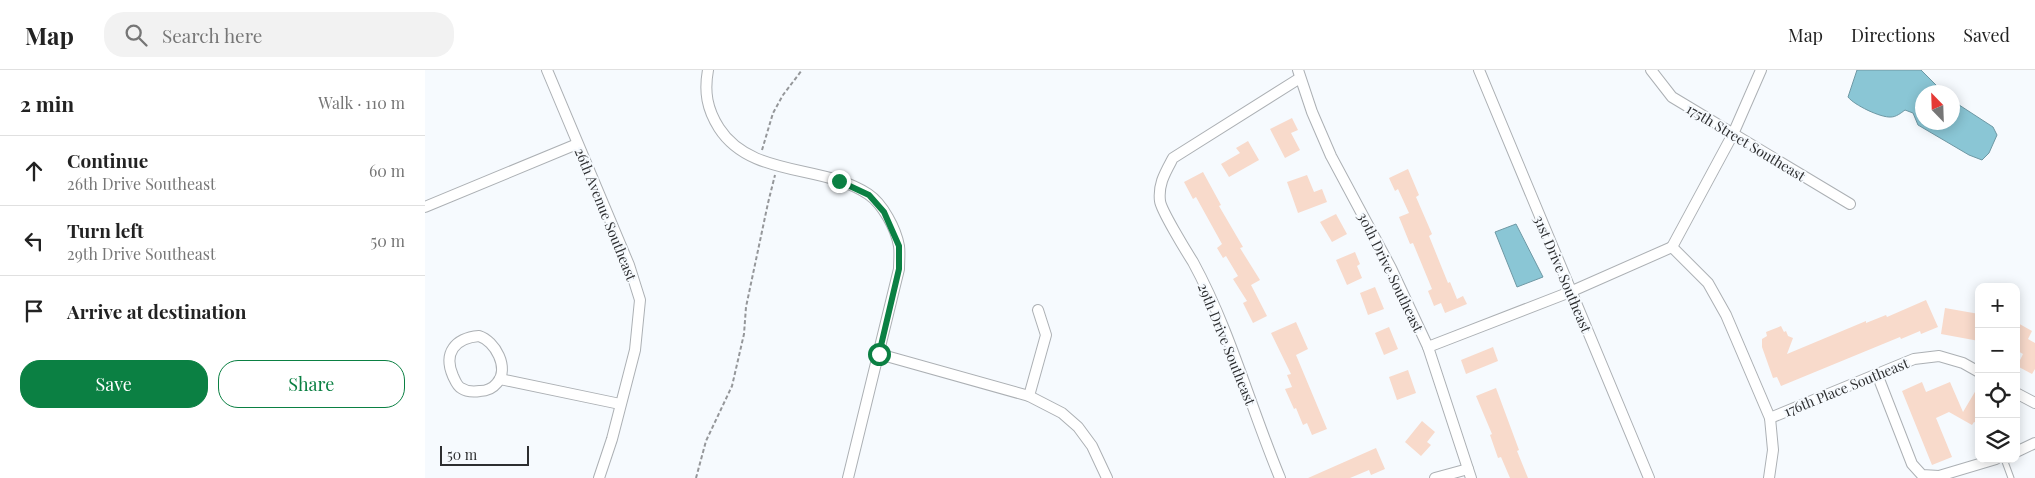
<!DOCTYPE html>
<html lang="en">
<head>
<meta charset="utf-8">
<style>
  body { margin:0; font-family:"Playfair Display",serif; background:#f2f2f2; color:#222 }
  .controls { position:absolute; right:15px; bottom:15px; display:grid; overflow:hidden; border-radius:10px; box-shadow:0 2px 12px #0003 }
  .controls button { width:45px; height:45px; display:grid; place-items:center; padding:0; border:0; border-bottom:1px solid #e0e0e0; background:#fff; color:#222; font:25px sans-serif }
  .compass { position:absolute; left:1490px; top:15px; width:45px; height:45px; border-radius:50%; background:#fff; box-shadow:0 2px 12px #0003; rotate:337deg }
  .scale { position:absolute; left:15px; bottom:12px; width:89px; box-sizing:border-box; padding-left:5px; border:2px solid #2d2e30; border-top:0; font-size:14px; line-height:18px; white-space:nowrap; color:#2d2e30; -webkit-text-stroke:4px #f6fafe; paint-order:stroke }
  .stop { position:absolute; width:15px; height:15px; margin:-11px; border:4px solid #0b8043; border-radius:50%; background:#fff }
  .stop.end { background:#0b8043; border-color:#fff; box-shadow:0 1px 5px #0008 }
  .list { margin:0; padding:0; list-style:none }
  h2 { display:flex; justify-content:space-between; align-items:center; height:65px; margin:0; padding:0 20px; font-size:21px }
  h2 small { font-size:16px; font-weight:400; color:#767676 }
  .list li { display:grid; grid-template-columns:32px 1fr auto; gap:15px; align-items:center; box-sizing:border-box; height:70px; padding:0 20px; border-top:1px solid #e0e0e0 }
  .list b { display:block; font-size:19px; white-space:nowrap }
  .list p { margin:0; font-size:16px; white-space:nowrap; color:#767676 }
  .list em { font-size:16px; font-style:normal; color:#767676 }
  .actions { display:flex; gap:10px; padding:15px 20px }
  .actions a { flex:1; padding:11px 0; border:1px solid #0b8043; border-radius:20px; text-align:center; font-size:18px; color:#0b8043 }
  .actions .main { background:#0b8043; color:#fff }
  .icon { flex:none; width:28px; height:28px; fill:none; stroke:currentColor; stroke-width:2; stroke-linecap:round; stroke-linejoin:round }
  .map { position:relative; flex:none; width:1610px; height:408px; overflow:hidden }
  header { display:flex; align-items:center; gap:30px; box-sizing:border-box; height:70px; padding:0 25px; background:#fff; border-bottom:1px solid #e0e0e0 }
  header strong { font-size:24px }
  nav { display:flex; gap:28px; margin-inline-start:auto; font-size:18px }
  .search { width:350px; height:45px; background:#f2f2f2; display:flex; align-items:center; gap:12px; box-sizing:border-box; padding:0 18px; border-radius:20px; color:#767676; font-size:19px }
  main { display:flex }
  aside { flex:1; background:#fff }
  .map>svg:first-child { display:block }
  .water { fill:#8ac6d5; stroke:#6e98a4 }
  .building { fill:#f8dacb }
  .lines { fill:none; stroke-linecap:round; stroke-linejoin:round }
  .lane-casing { stroke:#acb0b4; stroke-width:7 }
  .street-casing { stroke:#acb0b4; stroke-width:12 }
  .path { stroke:#95979a; stroke-width:2; stroke-dasharray:4 2.5; stroke-linecap:butt }
  .lane { stroke:#fff; stroke-width:5 }
  .street { stroke:#fff; stroke-width:10 }
  .route { stroke:#0b8043; stroke-width:6 }
  .labels { text-anchor:middle; dominant-baseline:central; stroke-width:4; stroke-linejoin:round; paint-order:stroke }
  .street-label { font-size:14px; fill:#2d2e30; stroke:#f6fafe }
</style>
</head>
<body>
<header>
<strong>Map</strong>
<div class="search"><svg class="icon" aria-label="search" viewBox="0 0 24 24"><circle cx="10" cy="10" r="6"/><path d="M15 15l6 6"/></svg>Search here</div>
<nav><a>Map</a><a>Directions</a><a>Saved</a></nav>
</header>
<main>
<aside>
<h2>2 min<small>Walk · 110 m</small></h2>
<ul class="list">
<li><svg class="icon" aria-label="ahead" viewBox="0 0 24 24"><path d="M12 20V5M6 11l6-6 6 6"/></svg><div><b>Continue</b><p>26th Drive Southeast</p></div><em>60 m</em></li>
<li><svg class="icon" aria-label="left" viewBox="0 0 24 24"><path d="M17 20v-9H6M10 6l-5 5 5 5"/></svg><div><b>Turn left</b><p>29th Drive Southeast</p></div><em>50 m</em></li>
<li><svg class="icon" aria-label="arrive" viewBox="0 0 24 24"><path d="M6 21V4h12l-3 4 3 4H6"/></svg><div><b>Arrive at destination</b></div></li>
</ul>
<div class="actions"><a class="main">Save</a><a>Share</a></div>
</aside>
<div class="map">
<svg width="1610" height="408" viewBox="0 0 1610 408">
  <rect width="100%" height="100%" fill="#f6fafe"/>
  <g class="water">
    <path d="M 1432,0 L 1496,0 L 1518,22 L 1498,22 L 1498,52 L 1528,52 L 1528,31 L 1568,57 L 1572,65 L 1564,83 L 1557,90 L 1544,85 L 1493,55 L 1488,43 L 1480,40 C 1476,43 1471,47 1466,47 C 1456,48 1429,35 1423,27 Z"/>
    <path d="M 1091,154 L 1118,207 L 1092,217 L 1070,162 Z"/>
  </g>
  <g class="building">
    <path d="M 867,48 L 873,60 L 866,63 L 875,80 L 860,88 L 845,59 Z"/>
    <path d="M 823,71 L 834,90 L 804,107 L 796,94 L 815,83 L 811,78 Z"/>
    <path d="M 983,99 L 994,125 L 991,127 L 1007,164 L 1004,166 L 1023,213 L 1025,212 L 1032,229 L 1038,226 L 1042,234 L 1020,243 L 1016,233 L 1009,236 L 1003,221 L 1007,219 L 988,173 L 985,174 L 974,147 L 984,143 L 973,119 L 970,121 L 964,108 Z"/>
    <path d="M 778,102 L 796,135 L 794,136 L 818,177 L 815,178 L 835,210 L 826,215 L 842,246 L 828,253 L 818,233 L 822,231 L 808,209 L 813,206 L 801,186 L 798,188 L 792,178 L 797,174 L 771,127 L 768,129 L 759,112 Z"/>
    <path d="M 882,105 L 889,122 L 897,119 L 902,132 L 873,143 L 862,112 Z"/>
    <path d="M 911,144 L 922,164 L 907,172 L 895,152 Z"/>
    <path d="M 930,182 L 935,194 L 932,196 L 937,208 L 922,215 L 911,190 Z"/>
    <path d="M 950,217 L 959,239 L 943,245 L 935,223 Z"/>
    <path d="M 1501,230 L 1513,257 L 1496,264 L 1495,261 L 1476,269 L 1475,267 L 1356,316 L 1352,307 L 1348,308 L 1337,277 L 1337,269 L 1342,266 L 1341,262 L 1356,256 L 1359,262 L 1361,261 L 1363,266 L 1368,268 L 1362,284 L 1441,251 L 1441,253 L 1461,245 L 1462,247 Z"/>
    <path d="M 1520,238 L 1554,244 L 1554,271 L 1516,264 Z"/>
    <path d="M 871,252 L 883,279 L 871,285 L 902,359 L 887,365 L 882,353 L 878,355 L 871,338 L 869,339 L 860,319 L 867,317 L 862,305 L 866,304 L 846,263 Z"/>
    <path d="M 1591,252 L 1607,261 L 1603,269 L 1610,273 L 1610,299 L 1607,304 L 1592,296 L 1598,284 L 1591,280 Z"/>
    <path d="M 964,257 L 973,279 L 959,285 L 950,263 Z"/>
    <path d="M 1068,277 L 1073,291 L 1041,304 L 1036,290 Z"/>
    <path d="M 983,300 L 991,323 L 972,330 L 964,307 Z"/>
    <path d="M 1497,312 L 1501,322 L 1525,312 L 1538,342 L 1554,315 L 1554,354 L 1549,352 L 1547,355 L 1524,342 L 1511,348 L 1527,387 L 1507,395 L 1477,321 Z"/>
    <path d="M 1071,318 L 1094,380 L 1092,381 L 1103,408 L 1085,408 L 1076,387 L 1073,388 L 1065,365 L 1067,364 L 1051,326 Z"/>
    <path d="M 997,351 L 1010,362 L 1002,372 L 1006,375 L 996,386 L 980,372 Z"/>
    <path d="M 951,378 L 960,399 L 946,405 L 944,400 L 925,408 L 883,408 Z"/>
  </g>
  <g class="lines">
    <defs>
      <path id="lane" d="M 1579,389 L 1586,408"/>
      <g id="street">
        <path d="M 122,0 L 204,195 L 215,230 L 210,280 L 187,369 L 174,408"/>
        <path d="M 283,0 C 279,22 282,39 294,58 C 326,108 398,94 443,124 C 458,134 471,159 474,176 C 475,183 474,191 474,199 L 423,408"/>
        <path d="M 873,0 L 887,42 L 906,86 L 966,198 L 1003,277 L 1046,408"/>
        <path d="M 1054,0 L 1224,408"/>
        <path d="M 1226,0 L 1247,27 L 1425,134"/>
        <path d="M 0,137 L 152,74"/>
        <path d="M 1247,177 L 1283,213 L 1301,245 L 1345,348 L 1348,380 L 1344,408"/>
        <path d="M 1247,177 L 1308,64 L 1336,0"/>
        <path d="M 54,266 C 70,271 85,298 72,313 C 68,318 62,321 55,321 C 49,322 42,322 36,318 C 32,316 30,310 28,306 C 18,283 30,268 54,266 Z"/>
        <path d="M 1003,277 L 1145,222 L 1247,177"/>
        <path d="M 454,284 L 604,326 L 637,343 L 653,357 L 667,376 L 682,408"/>
        <path d="M 1452,304 L 1487,394 L 1497,405 L 1514,406 L 1571,389"/>
        <path d="M 75,309 L 195,334"/>
        <path d="M 1591,323 L 1610,333"/>
        <path d="M 604,326 L 621,265 L 613,240"/>
        <path d="M 1345,348 L 1489,289 L 1514,286 L 1538,293 L 1554,302"/>
        <path d="M 1591,382 L 1610,373"/>
        <path d="M 855,408 C 825,336 805,260 768,192 C 761,181 736,140 735,131 C 733,114 740,103 748,88 L 875,8"/>
        <path d="M 1010,408 L 1043,399"/>
      </g>
    </defs>
    <use href="#lane" class="lane-casing"/>
    <use href="#street" class="street-casing"/>
    <g class="path">
      <path d="M 337,80 L 348,43 L 358,25 L 377,0"/>
      <path d="M 271,408 L 281,371 L 307,316 L 319,264 L 321,237 L 343,133 L 350,105"/>
    </g>
    <use href="#lane" class="lane"/>
    <use href="#street" class="street"/>
  </g>
  <g class="lines">
    <path class="route" d="M 414,111 L 444,125 L 459,142 L 474,176 L 474,199 L 454,284"/>
  </g>
  <g class="labels">
    <g class="street-label">
      <text transform="translate(1321 72) rotate(31)">175th Street Southeast</text>
      <text transform="translate(181 144) rotate(68)">26th Avenue Southeast</text>
      <text transform="translate(966 202) rotate(64)">30th Drive Southeast</text>
      <text transform="translate(1138 204) rotate(67)">31st Drive Southeast</text>
      <text transform="translate(802 274) rotate(68)">29th Drive Southeast</text>
      <text transform="translate(1421 317) rotate(-22)">176th Place Southeast</text>
    </g>
  </g>
</svg>
<div class="controls">
<button>+</button>
<button>−</button>
<button><svg class="icon" aria-label="locate" viewBox="0 0 24 24"><circle cx="12" cy="12" r="6"/><path d="M12 2v4M12 18v4M2 12h4M18 12h4"/></svg></button>
<button><svg class="icon" aria-label="layers" viewBox="0 0 24 24"><path d="M12 4l9 5-9 5-9-5zM3 14l9 5 9-5"/></svg></button>
</div>
<svg class="compass" viewBox="-18 -18 36 36"><path d="M0-13l5 13h-10z" fill="#e53935"/><path d="M0 13l5-13h-10z" fill="#767676"/></svg>
<div class="scale">50 m</div>
<div class="stop" style="left:454px;top:284px"></div>
<div class="stop end" style="left:414px;top:111px"></div>
</div>
</main>
</body>
</html>
